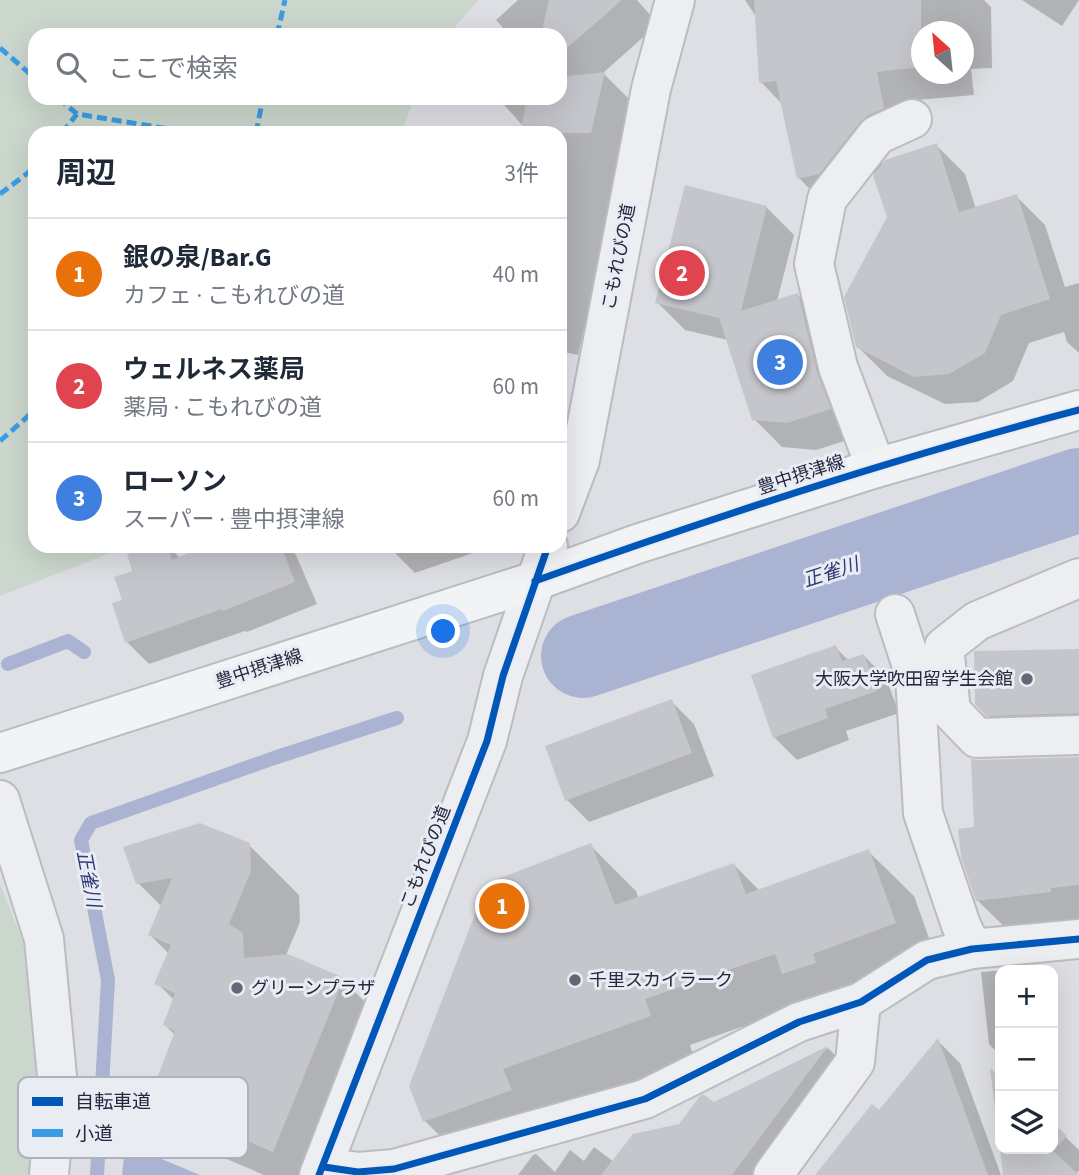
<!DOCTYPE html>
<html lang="ja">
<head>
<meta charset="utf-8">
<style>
  body { margin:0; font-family:"Source Sans 3","Noto Sans JP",sans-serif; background:#f2f2f3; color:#1f2937 }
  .controls { position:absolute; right:21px; bottom:21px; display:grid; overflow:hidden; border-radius:14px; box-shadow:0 7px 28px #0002 }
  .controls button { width:63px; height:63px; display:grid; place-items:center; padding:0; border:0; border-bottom:2px solid #e0e1e3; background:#fff; color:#1f2937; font:35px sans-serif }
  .compass { position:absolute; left:911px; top:21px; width:63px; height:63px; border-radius:50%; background:#fff; box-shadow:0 7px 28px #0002; rotate:333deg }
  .you { position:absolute; left:444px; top:632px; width:24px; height:24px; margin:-18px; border:5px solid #fff; border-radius:50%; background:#1a73e8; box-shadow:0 0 0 10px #1a73e833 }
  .badge { display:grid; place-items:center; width:46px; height:46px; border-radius:50%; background:#0f766e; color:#fff; font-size:23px; font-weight:700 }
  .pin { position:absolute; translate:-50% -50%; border:4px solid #fff; box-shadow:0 2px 7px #0006 }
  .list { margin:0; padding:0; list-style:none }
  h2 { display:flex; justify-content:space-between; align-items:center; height:91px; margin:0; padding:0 28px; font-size:30px }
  h2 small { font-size:23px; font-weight:400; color:#747a83 }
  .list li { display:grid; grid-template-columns:46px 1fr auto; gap:21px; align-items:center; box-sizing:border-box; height:112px; padding:0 28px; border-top:2px solid #e0e1e3 }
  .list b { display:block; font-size:26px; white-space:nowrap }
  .list p { margin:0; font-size:23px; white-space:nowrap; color:#747a83 }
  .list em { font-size:23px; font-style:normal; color:#747a83 }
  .icon { flex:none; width:38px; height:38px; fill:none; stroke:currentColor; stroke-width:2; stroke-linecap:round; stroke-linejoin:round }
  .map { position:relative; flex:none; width:1079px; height:1175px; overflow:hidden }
  .search { position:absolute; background:#fff; box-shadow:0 7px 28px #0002; left:28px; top:28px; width:539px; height:77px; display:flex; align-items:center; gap:18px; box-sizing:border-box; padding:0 24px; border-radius:21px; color:#747a83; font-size:26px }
  .panel { position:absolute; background:#fff; box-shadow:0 7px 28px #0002; left:28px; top:126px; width:539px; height:427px; border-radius:21px }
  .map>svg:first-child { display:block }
  .green { fill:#cbd7cd }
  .water { fill:#aab4d2 }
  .shadow { fill:#0003; fill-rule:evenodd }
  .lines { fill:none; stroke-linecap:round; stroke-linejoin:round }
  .stream { stroke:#aab4d2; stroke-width:14 }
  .river { stroke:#aab4d2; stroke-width:84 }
  .building { fill:#c5c6cc }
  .minor-casing { stroke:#bbbcc1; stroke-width:42 }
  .major-casing { stroke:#babcc2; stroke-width:42 }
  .minor { stroke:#edeef1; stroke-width:38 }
  .major { stroke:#f2f3f5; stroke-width:38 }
  .quiet { stroke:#3c9ce3; stroke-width:5; stroke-dasharray:10 5; stroke-linecap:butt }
  .cycleway-casing { stroke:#eaecf4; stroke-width:11 }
  .cycleway { stroke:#0057b8; stroke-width:7 }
  .poi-dot { fill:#656777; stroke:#eaecf4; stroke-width:2.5 }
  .labels { text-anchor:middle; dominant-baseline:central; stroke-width:6; stroke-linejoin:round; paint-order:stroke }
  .street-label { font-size:18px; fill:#24273d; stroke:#eaecf4 }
  .poi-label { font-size:18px; fill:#24273d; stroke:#eaecf4; text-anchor:start }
  .water-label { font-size:19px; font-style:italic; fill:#2c3b73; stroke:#eaecf4 }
  .key { fill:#eaecf4; stroke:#afb1bd; stroke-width:2 }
  .key-label { font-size:19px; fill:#24273d }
</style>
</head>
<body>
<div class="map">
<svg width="1079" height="1175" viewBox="0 0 1079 1175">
  <rect width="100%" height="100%" fill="#dedfe4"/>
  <g class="green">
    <path d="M 0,0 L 478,0 L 448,35 L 35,35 L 35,98 L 414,98 L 401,133 L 35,133 L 35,546 L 119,546 L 113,552 L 0,596 Z"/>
    <path d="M 0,884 L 30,959 L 39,1062 L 29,1175 L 0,1175 Z"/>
  </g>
  <path class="water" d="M 140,1150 L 200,1175 L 122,1175 L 124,1157 Z"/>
  <g class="shadow">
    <path d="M 518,0 L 637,0 L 658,24 L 603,73 L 634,104 L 578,355 L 564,352 L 560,370 L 560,133 L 521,133 L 523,126 L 498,98 L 560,98 L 560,35 L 502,35 L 506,31 L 496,20 Z"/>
    <path d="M 745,0 L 984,0 L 991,7 L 992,68 L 971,69 L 974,95 L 906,101 L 898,145 L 890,151 L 880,164 L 936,145 L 965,174 L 976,209 L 1016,196 L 1045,225 L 1065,287 L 1079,283 L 1079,353 L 1067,342 L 1064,332 L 1029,343 L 1013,381 L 978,402 L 945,404 L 887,376 L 857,346 L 889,217 L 874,172 L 849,203 L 829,209 L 799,178 L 783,105 L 761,82 L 757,18 ZM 922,32 L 964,32 L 964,74 L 922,74 Z"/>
    <path d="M 1022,0 L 1079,0 L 1062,26 Z"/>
    <path d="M 766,207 L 794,235 L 777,301 L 798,295 L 826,323 L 857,437 L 816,450 L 782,447 L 754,419 L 728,340 L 685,330 L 657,302 Z"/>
    <path d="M 158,546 L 168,546 L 180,558 L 209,546 L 287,546 L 296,555 L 317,604 L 247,632 L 245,631 L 149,664 L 127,642 L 124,601 L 134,572 Z"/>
    <path d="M 388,546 L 493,546 L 415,573 Z"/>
    <path d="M 835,647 L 849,661 L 864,656 L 886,678 L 899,713 L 846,731 L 849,740 L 797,760 L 774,737 Z"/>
    <path d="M 1079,651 L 1079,753 L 1027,754 L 976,703 Z"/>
    <path d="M 671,701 L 694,724 L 714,776 L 589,822 L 567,800 Z"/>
    <path d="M 1079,759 L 1079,932 L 1017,939 L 977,900 L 976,829 Z"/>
    <path d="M 249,845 L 299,895 L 300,922 L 286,955 L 343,980 L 393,1030 L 334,1175 L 264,1175 L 201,1148 L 151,1098 L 175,1035 L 165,1025 L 174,1000 L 157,983 L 169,954 L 150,935 L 162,907 L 138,883 Z"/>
    <path d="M 590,845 L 636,891 L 639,899 L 734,865 L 760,891 L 868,851 L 914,896 L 940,969 L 812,1002 L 690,1045 L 695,1061 L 470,1166 L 425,1121 Z"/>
    <path d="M 1000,970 L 1000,1055 L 989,1044 L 981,972 L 1004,970 L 1005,970 Z"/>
    <path d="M 938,1041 L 960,1063 L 1001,1175 L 817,1175 L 880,1112 Z"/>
    <path d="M 828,1048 L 855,1075 L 780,1175 L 518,1175 L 533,1155 L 536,1154 L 555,1172 L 570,1150 L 584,1161 L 594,1147 L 614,1162 L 680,1126 L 713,1104 Z"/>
    <path d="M 1053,1125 L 1079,1150 L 1079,1170 L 1076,1175 L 1004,1175 L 1001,1149 L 1053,1149 Z"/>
  </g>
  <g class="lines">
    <g class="stream">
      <path d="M 8,664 L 68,641 L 84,652"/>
      <path d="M 97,1175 L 108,980 L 81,840 L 91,823 L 274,758 L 397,718"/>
    </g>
    <path class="river" d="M 583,656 L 1079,490"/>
  </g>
  <g class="building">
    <path d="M 549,0 L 622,0 L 560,54 L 560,35 L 541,35 Z"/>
    <path d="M 754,0 L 921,0 L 921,67 L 877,72 L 884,108 L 868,115 L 860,122 L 819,174 L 797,179 L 776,81 L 759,83 Z"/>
    <path d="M 605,72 L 591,133 L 520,133 L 527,98 L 560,98 L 560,77 Z"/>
    <path d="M 937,143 L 959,212 L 1017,194 L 1050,299 L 1001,315 L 985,353 L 949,374 L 914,377 L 856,347 L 844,297 L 887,217 L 873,176 L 885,160 Z"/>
    <path d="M 685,185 L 767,206 L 741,311 L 798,293 L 817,372 L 831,409 L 787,423 L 752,420 L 719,318 L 655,303 Z"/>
    <path d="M 152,546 L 167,546 L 172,560 L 205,546 L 281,546 L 295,582 L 223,611 L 222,609 L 125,643 L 112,603 L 122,600 L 114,577 L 132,571 L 127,554 Z"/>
    <path d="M 836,645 L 842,661 L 864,654 L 877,691 L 825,709 L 828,718 L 773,738 L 751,675 Z"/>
    <path d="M 1079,649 L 1079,713 L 986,716 L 975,704 L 974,651 Z"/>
    <path d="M 672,699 L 692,753 L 565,801 L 545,746 Z"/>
    <path d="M 1079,757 L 1079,885 L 1051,888 L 1051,892 L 976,901 L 961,857 L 958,829 L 974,827 L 971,759 L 978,760 Z"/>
    <path d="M 200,823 L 250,843 L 251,871 L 229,924 L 243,933 L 244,958 L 288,954 L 344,978 L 273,1152 L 149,1099 L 175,1031 L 163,1025 L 175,993 L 154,984 L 171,945 L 148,935 L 172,878 L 136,884 L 123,847 Z"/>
    <path d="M 591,843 L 615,905 L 734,863 L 746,894 L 869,849 L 896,923 L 813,954 L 816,963 L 782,974 L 775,954 L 645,999 L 651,1016 L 503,1069 L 512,1090 L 423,1122 L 409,1086 L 487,883 Z"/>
    <path d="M 938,1038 L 988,1175 L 815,1175 L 872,1104 L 879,1110 Z"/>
    <path d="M 828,1046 L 732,1175 L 601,1175 L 633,1134 L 679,1124 L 700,1096 L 703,1094 L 714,1102 Z"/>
    <path d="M 990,1068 L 1000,1077 L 1000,1149 L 1053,1149 L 1053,1123 L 1067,1136 L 1053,1151 L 1079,1175 L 1003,1175 Z"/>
  </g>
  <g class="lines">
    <defs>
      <g id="minor">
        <path d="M 876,468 L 838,367 L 814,264 L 827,199 L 877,135 L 912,119"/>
        <path d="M 560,513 L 580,460 L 651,89 L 675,0"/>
        <path d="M 1079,578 L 977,621 L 944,647 L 951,711 L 977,738 L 1079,735"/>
        <path d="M 895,614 L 915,676 L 923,813 L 961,925 L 972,949"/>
        <path d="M 0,800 L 44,939 L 57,1076 L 49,1175"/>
        <path d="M 324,1167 L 358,1172 L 394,1169 L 645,1099 L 799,1022 L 861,1002 L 927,960 L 972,949 L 1079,939"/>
        <path d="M 319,1175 L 487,741 L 503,676 L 548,546"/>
        <path d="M 773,1175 L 855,1062 L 861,1002"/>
      </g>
      <path id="major" d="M 0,753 L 535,581 L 637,544 L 876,468 L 1079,410"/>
    </defs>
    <use href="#minor" class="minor-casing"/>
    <use href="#major" class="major-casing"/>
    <use href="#minor" class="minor"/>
    <use href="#major" class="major"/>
    <g class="quiet">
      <path d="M 277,35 L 285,0"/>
      <path d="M 0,48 L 35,78"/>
      <path d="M 58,98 L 77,114 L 194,133"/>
      <path d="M 62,133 L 77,114"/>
      <path d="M 256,133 L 263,98"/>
      <path d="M 0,194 L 29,172 L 35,165"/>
      <path d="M 0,441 L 35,410"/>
    </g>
    <defs>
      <g id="cycleway">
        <path d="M 535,581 C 714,517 895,458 1079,410"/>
        <path d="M 324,1167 L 358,1172 L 394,1169 L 645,1099 L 799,1022 L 861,1002 L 927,960 L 972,949 L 1079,939"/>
        <path d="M 319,1175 L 487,741 L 503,676 L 548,546"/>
      </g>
    </defs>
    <use href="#cycleway" class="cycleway-casing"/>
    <use href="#cycleway" class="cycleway"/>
  </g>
  <g class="poi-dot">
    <circle cx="1027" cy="679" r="7"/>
    <circle cx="575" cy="980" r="7"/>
    <circle cx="237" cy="988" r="7"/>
  </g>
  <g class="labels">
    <g class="street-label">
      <text transform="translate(619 257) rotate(-79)">こもれびの道</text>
      <text transform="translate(801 475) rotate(-18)">豊中摂津線</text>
      <text transform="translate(259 669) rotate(-18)">豊中摂津線</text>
      <text transform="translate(426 857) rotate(-69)">こもれびの道</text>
    </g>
    <g class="poi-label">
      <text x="1013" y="679" text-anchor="end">大阪大学吹田留学生会館</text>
      <text x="589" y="980">千里スカイラーク</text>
      <text x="251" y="988">グリーンプラザ</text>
    </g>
    <g class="water-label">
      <text transform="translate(831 573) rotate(-18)">正雀川</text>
      <text transform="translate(88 879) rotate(79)">正雀川</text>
    </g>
  </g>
  <rect x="18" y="1077" width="230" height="81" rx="10" class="key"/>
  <rect x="32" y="1097" width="31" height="9" fill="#0057b8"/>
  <rect x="32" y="1129" width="31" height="8" fill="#3c9ce3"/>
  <g class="key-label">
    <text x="75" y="1108">自転車道</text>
    <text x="75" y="1140">小道</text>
  </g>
</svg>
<div class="controls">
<button>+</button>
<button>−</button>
<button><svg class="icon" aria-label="layers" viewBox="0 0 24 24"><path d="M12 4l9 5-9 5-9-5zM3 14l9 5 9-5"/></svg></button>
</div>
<svg class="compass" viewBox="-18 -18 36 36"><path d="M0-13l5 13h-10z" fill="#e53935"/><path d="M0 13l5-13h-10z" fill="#747a83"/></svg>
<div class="you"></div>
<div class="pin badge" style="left:502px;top:906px;background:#e8710a">1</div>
<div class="pin badge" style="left:682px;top:273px;background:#e0444e">2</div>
<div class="pin badge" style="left:780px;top:362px;background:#3f7fe0">3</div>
<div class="search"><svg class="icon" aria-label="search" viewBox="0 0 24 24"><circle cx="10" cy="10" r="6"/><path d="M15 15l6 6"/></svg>ここで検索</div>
<section class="panel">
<h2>周辺<small>3件</small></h2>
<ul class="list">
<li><span class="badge" style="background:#e8710a">1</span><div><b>銀の泉/Bar.G</b><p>カフェ · こもれびの道</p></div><em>40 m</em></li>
<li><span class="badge" style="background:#e0444e">2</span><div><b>ウェルネス薬局</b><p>薬局 · こもれびの道</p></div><em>60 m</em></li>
<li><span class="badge" style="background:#3f7fe0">3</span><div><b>ローソン</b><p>スーパー · 豊中摂津線</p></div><em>60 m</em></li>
</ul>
</section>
</div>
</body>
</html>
